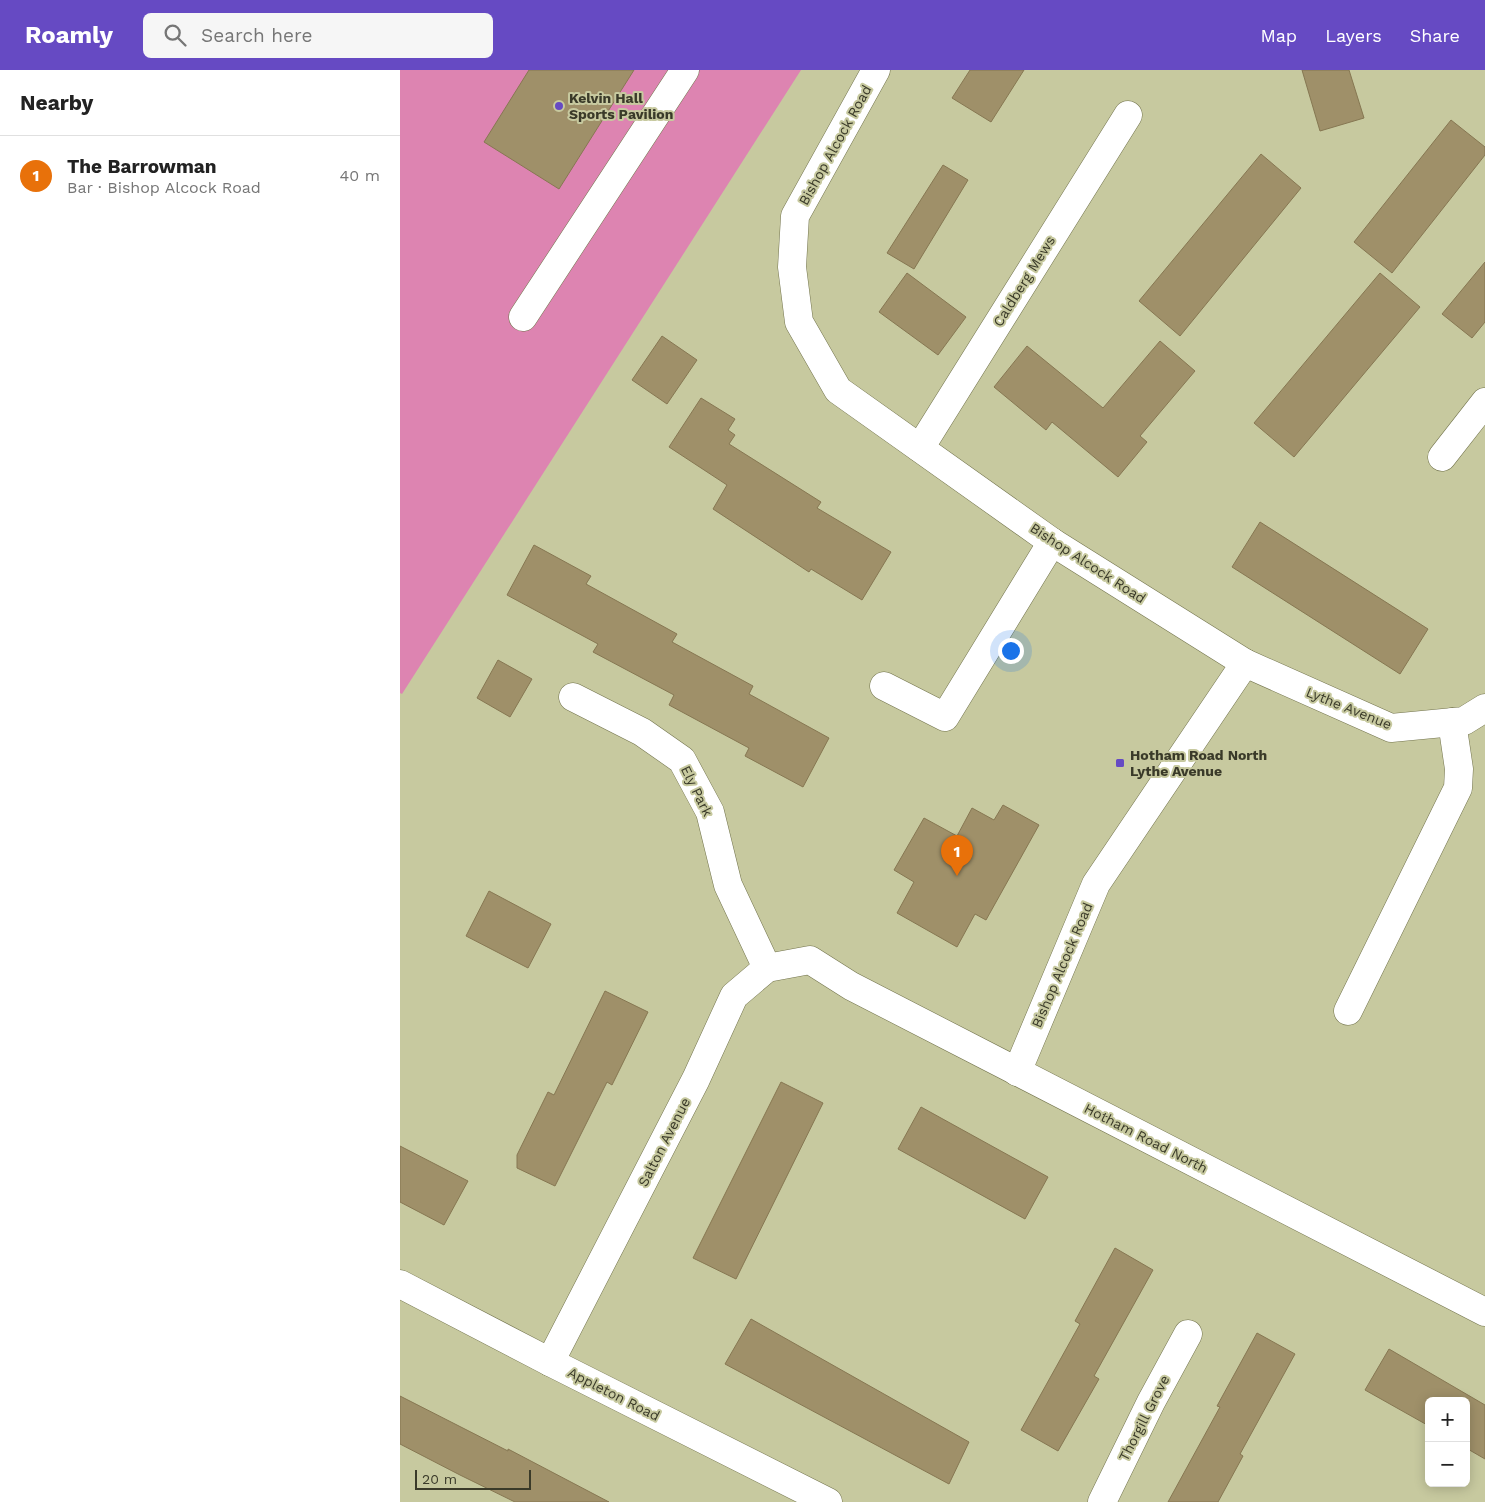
<!DOCTYPE html>
<html lang="en">
<head>
<meta charset="utf-8">
<style>
  body { margin:0; font-family:"Work Sans",sans-serif; background:#f6f6f6; color:#222 }
  .controls { position:absolute; right:15px; bottom:15px; display:grid; overflow:hidden; border-radius:8px; box-shadow:0 2px 12px #0003 }
  .controls button { width:45px; height:45px; display:grid; place-items:center; padding:0; border:0; border-bottom:1px solid #e0e0e0; background:#fff; color:#222; font:25px sans-serif }
  .scale { position:absolute; left:15px; bottom:12px; width:116px; box-sizing:border-box; padding-left:5px; border:2px solid #3a3a29; border-top:0; font-size:14px; line-height:18px; white-space:nowrap; color:#3a3a29; -webkit-text-stroke:4px #c7c99f; paint-order:stroke }
  .you { position:absolute; left:610px; top:580px; width:18px; height:18px; margin:-12px; border:4px solid #fff; border-radius:50%; background:#1a73e8; box-shadow:0 0 0 8px #1a73e833 }
  .badge { display:grid; place-items:center; width:32px; height:32px; border-radius:50%; background:#664ac3; color:#fff; font-size:16px; font-weight:700 }
  .pin { position:absolute; translate:-50% -41px; filter:drop-shadow(0 1px 2px #0008) }
  .pin::after { content:''; position:absolute; top:26px; width:18px; height:15px; background:inherit; clip-path:polygon(0 0,100% 0,50% 100%) }
  .list { margin:0; padding:0; list-style:none }
  h2 { display:flex; justify-content:space-between; align-items:center; height:65px; margin:0; padding:0 20px; font-size:21px }
  h2 small { font-size:16px; font-weight:400; color:#767676 }
  .list li { display:grid; grid-template-columns:32px 1fr auto; gap:15px; align-items:center; box-sizing:border-box; height:80px; padding:0 20px; border-top:1px solid #e0e0e0 }
  .list b { display:block; font-size:19px; white-space:nowrap }
  .list p { margin:0; font-size:16px; white-space:nowrap; color:#767676 }
  .list em { font-size:16px; font-style:normal; color:#767676 }
  .icon { flex:none; width:28px; height:28px; fill:none; stroke:currentColor; stroke-width:2; stroke-linecap:round; stroke-linejoin:round }
  .map { position:relative; flex:none; width:1085px; height:1432px; overflow:hidden }
  header { display:flex; align-items:center; gap:30px; box-sizing:border-box; height:70px; padding:0 25px; background:#664ac3; color:#fff }
  header strong { font-size:24px }
  nav { display:flex; gap:28px; margin-inline-start:auto; font-size:18px }
  .search { width:350px; height:45px; background:#f6f6f6; display:flex; align-items:center; gap:12px; box-sizing:border-box; padding:0 18px; border-radius:8px; color:#767676; font-size:19px }
  main { display:flex }
  aside { flex:1; background:#fff }
  .map>svg:first-child { display:block }
  .green { fill:#dd84b1 }
  .building { fill:#9f9069; stroke:#867752 }
  .lines { fill:none; stroke-linecap:round; stroke-linejoin:round }
  .minor-casing { stroke:#73744d; stroke-width:29 }
  .minor { stroke:#fff; stroke-width:28 }
  .poi-dot { fill:#664ac3; stroke:#c7c99f; stroke-width:2 }
  .labels { text-anchor:middle; dominant-baseline:central; stroke-width:4; stroke-linejoin:round; paint-order:stroke }
  .poi-label { font-size:14px; font-weight:bold; fill:#3a3a29; stroke:#c7c99f; text-anchor:start }
  .street-label { font-size:14px; fill:#3a3a29; stroke:#c7c99f }
</style>
</head>
<body>
<header>
<strong>Roamly</strong>
<div class="search"><svg class="icon" aria-label="search" viewBox="0 0 24 24"><circle cx="10" cy="10" r="6"/><path d="M15 15l6 6"/></svg>Search here</div>
<nav><a>Map</a><a>Layers</a><a>Share</a></nav>
</header>
<main>
<aside>
<h2>Nearby<small></small></h2>
<ul class="list">
<li><span class="badge" style="background:#e8710a">1</span><div><b>The Barrowman</b><p>Bar · Bishop Alcock Road</p></div><em>40 m</em></li>
</ul>
</aside>
<div class="map">
<svg width="1085" height="1432" viewBox="0 0 1085 1432">
  <rect width="100%" height="100%" fill="#c7c99f"/>
  <path class="green" d="M 0,0 L 401,0 L 2,624 L 0,623 Z"/>
  <g class="building">
    <path d="M 129,0 L 234,0 L 159,119 L 84,72 Z"/>
    <path d="M 570,0 L 624,0 L 591,52 L 552,28 Z"/>
    <path d="M 902,0 L 949,0 L 964,48 L 920,61 Z"/>
    <path d="M 1051,50 L 1085,77 L 1085,85 L 992,203 L 954,172 Z"/>
    <path d="M 861,84 L 901,118 L 780,266 L 739,231 Z"/>
    <path d="M 543,95 L 568,110 L 514,199 L 487,183 Z"/>
    <path d="M 1085,192 L 1085,252 L 1072,268 L 1042,244 Z"/>
    <path d="M 507,203 L 566,247 L 538,285 L 479,242 Z"/>
    <path d="M 980,203 L 1020,237 L 894,387 L 854,353 Z"/>
    <path d="M 262,266 L 297,290 L 267,334 L 232,310 Z"/>
    <path d="M 760,271 L 795,301 L 740,366 L 747,372 L 718,407 L 652,352 L 646,360 L 594,317 L 627,276 L 703,338 Z"/>
    <path d="M 301,328 L 335,349 L 328,360 L 335,365 L 329,374 L 421,432 L 417,438 L 491,482 L 462,530 L 411,499 L 409,502 L 313,439 L 327,415 L 269,377 Z"/>
    <path d="M 860,452 L 1028,559 L 1000,604 L 832,497 Z"/>
    <path d="M 134,475 L 191,506 L 186,514 L 277,564 L 272,572 L 353,616 L 349,624 L 429,668 L 403,717 L 345,686 L 349,678 L 269,635 L 274,625 L 193,582 L 198,574 L 107,525 Z"/>
    <path d="M 98,590 L 132,609 L 110,647 L 77,628 Z"/>
    <path d="M 603,735 L 639,755 L 586,850 L 575,844 L 557,877 L 497,843 L 514,812 L 494,800 L 524,748 L 557,766 L 572,738 L 594,750 Z"/>
    <path d="M 89,821 L 151,854 L 128,898 L 66,866 Z"/>
    <path d="M 205,921 L 248,942 L 212,1015 L 207,1012 L 155,1116 L 117,1098 L 117,1085 L 148,1022 L 154,1025 Z"/>
    <path d="M 381,1012 L 423,1033 L 336,1209 L 293,1188 Z"/>
    <path d="M 521,1037 L 648,1107 L 625,1149 L 498,1079 Z"/>
    <path d="M 0,1076 L 68,1111 L 44,1155 L 0,1132 Z"/>
    <path d="M 715,1178 L 753,1200 L 694,1306 L 699,1309 L 658,1381 L 621,1360 L 680,1254 L 675,1251 Z"/>
    <path d="M 351,1249 L 569,1372 L 549,1414 L 325,1294 Z"/>
    <path d="M 857,1263 L 895,1284 L 840,1384 L 843,1386 L 818,1432 L 768,1432 L 820,1337 L 817,1336 Z"/>
    <path d="M 989,1279 L 1085,1335 L 1085,1389 L 1066,1378 L 1066,1331 L 1029,1331 L 1029,1356 L 965,1320 Z"/>
    <path d="M 0,1326 L 108,1381 L 108,1379 L 209,1432 L 115,1432 L 60,1405 L 0,1374 Z"/>
  </g>
  <g class="lines">
    <defs>
      <g id="minor">
        <path d="M 476,0 L 395,146 L 392,197 L 399,252 L 438,320 L 652,472 L 845,593 L 696,814 L 617,1002"/>
        <path d="M 123,247 L 285,0"/>
        <path d="M 520,378 L 728,45"/>
        <path d="M 1042,387 L 1085,332"/>
        <path d="M 845,593 L 991,658 L 1064,651 L 1085,638"/>
        <path d="M 484,616 L 545,647 L 652,472"/>
        <path d="M 173,627 L 242,662 L 282,690 L 310,742 L 328,815 L 367,898"/>
        <path d="M 948,941 L 1058,718 L 1059,699 L 1052,652"/>
        <path d="M 0,1214 L 150,1292 L 428,1432"/>
        <path d="M 150,1292 L 296,1009 L 334,926 L 367,898 L 410,890 L 451,916 L 1085,1242"/>
        <path d="M 702,1432 L 751,1332 L 788,1264"/>
      </g>
    </defs>
    <use href="#minor" class="minor-casing"/>
    <use href="#minor" class="minor"/>
  </g>
  <g class="poi-dot">
    <circle cx="159" cy="36" r="5"/>
    <rect x="715" y="688" width="10" height="10" rx="2.5"/>
  </g>
  <g class="labels">
    <g class="poi-label">
      <text x="169" y="28">Kelvin Hall<tspan x="169" dy="16">Sports Pavilion</tspan></text>
      <text x="730" y="685">Hotham Road North<tspan x="730" dy="16">Lythe Avenue</tspan></text>
    </g>
    <g class="street-label">
      <text transform="translate(435 75) rotate(-61)">Bishop Alcock Road</text>
      <text transform="translate(624 211) rotate(-58)">Caldberg Mews</text>
      <text transform="translate(688 493) rotate(33)">Bishop Alcock Road</text>
      <text transform="translate(949 638) rotate(22)">Lythe Avenue</text>
      <text transform="translate(297 721) rotate(64)">Ely Park</text>
      <text transform="translate(662 895) rotate(-67)">Bishop Alcock Road</text>
      <text transform="translate(746 1068) rotate(27)">Hotham Road North</text>
      <text transform="translate(264 1072) rotate(-63)">Salton Avenue</text>
      <text transform="translate(214 1324) rotate(27)">Appleton Road</text>
      <text transform="translate(744 1348) rotate(-63)">Thorgill Grove</text>
    </g>
  </g>
</svg>
<div class="controls">
<button>+</button>
<button>−</button>
</div>
<div class="scale">20 m</div>
<div class="you"></div>
<div class="pin badge" style="left:557px;top:806px;background:#e8710a">1</div>
</div>
</main>
</body>
</html>
